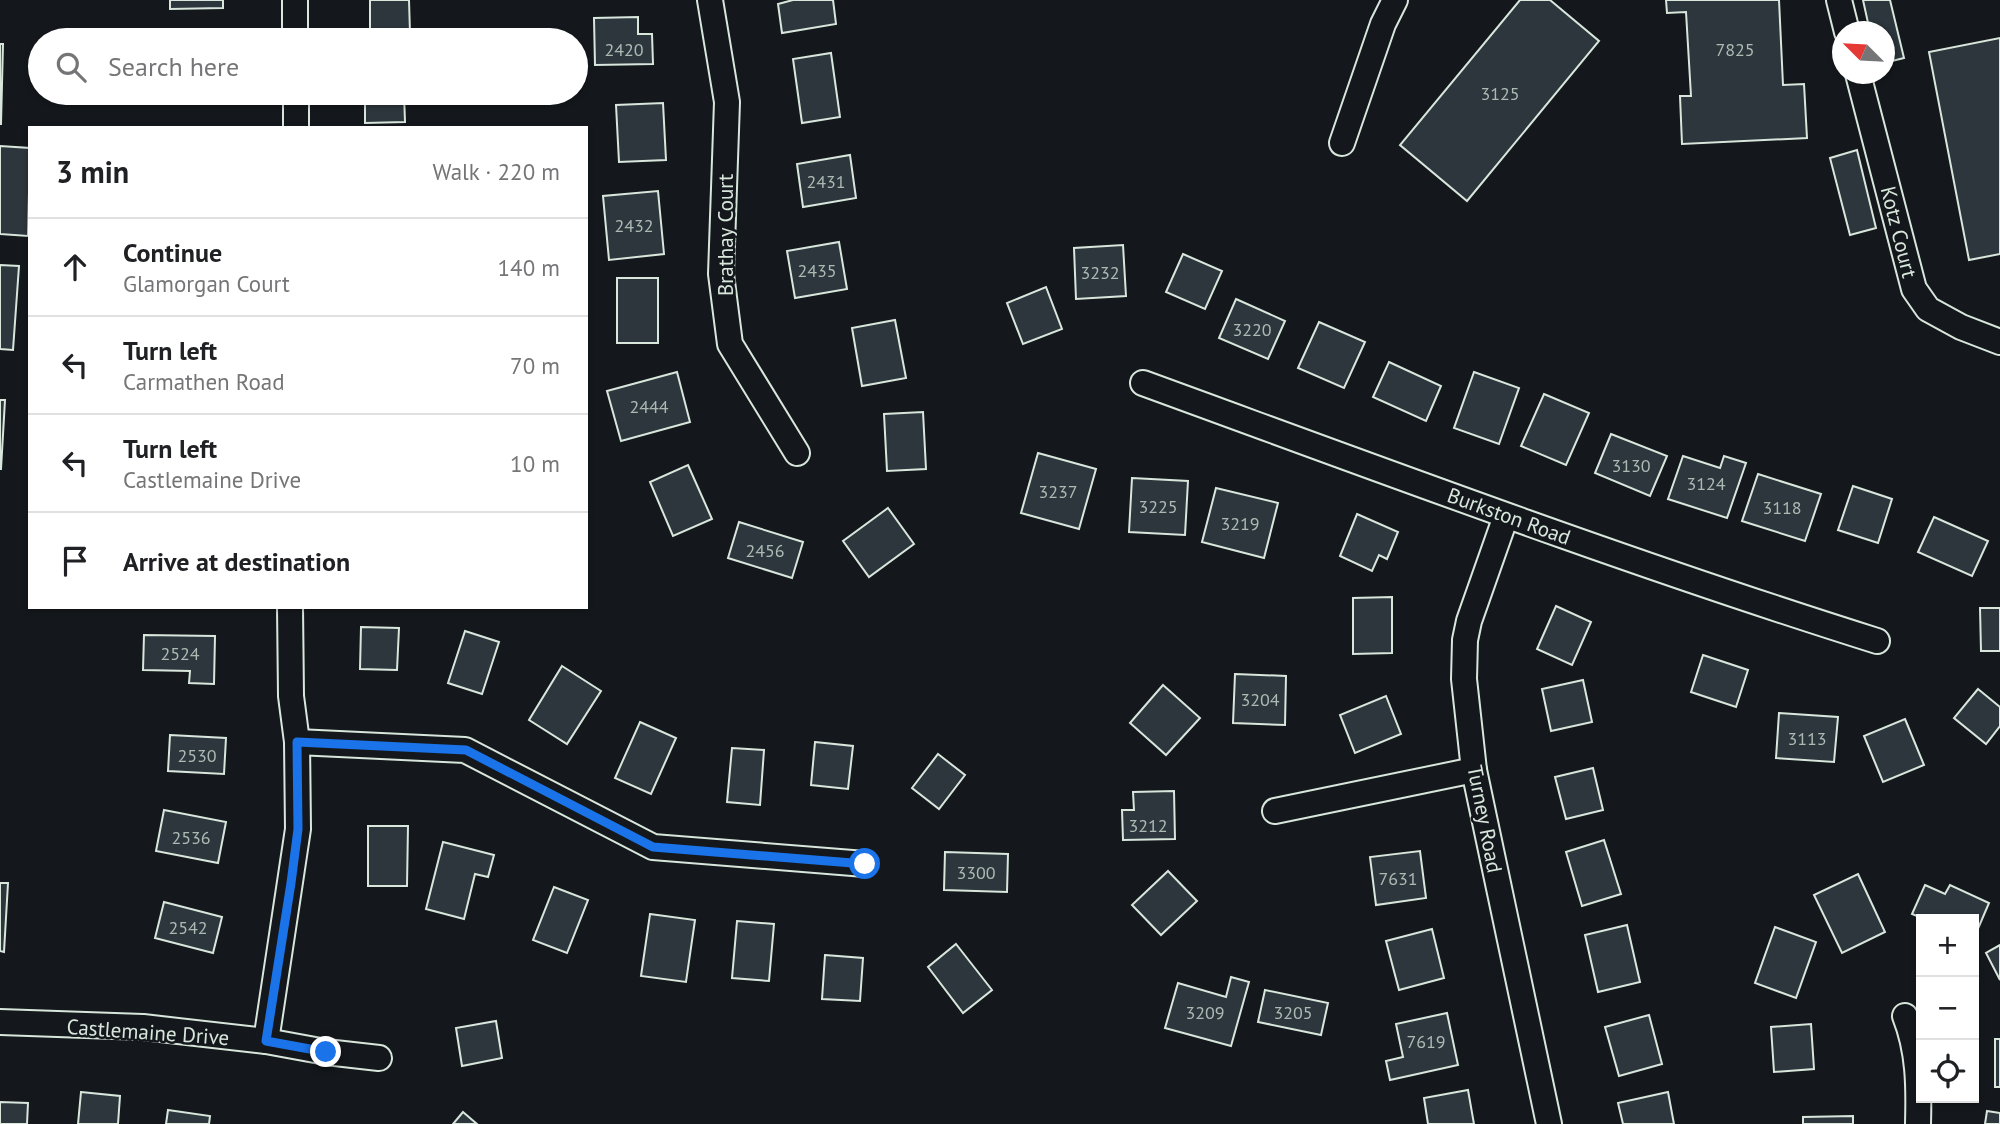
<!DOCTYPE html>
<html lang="en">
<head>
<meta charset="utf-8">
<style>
  body { margin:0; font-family:"PT Sans",sans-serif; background:#f2f2f2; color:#202124 }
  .controls { position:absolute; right:21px; bottom:21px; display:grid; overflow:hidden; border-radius:0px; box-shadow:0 2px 5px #0004 }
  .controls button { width:63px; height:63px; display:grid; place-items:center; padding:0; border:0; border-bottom:2px solid #e0e0e0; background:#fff; color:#202124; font:35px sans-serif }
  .compass { position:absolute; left:1832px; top:21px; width:63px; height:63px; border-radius:50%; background:#fff; box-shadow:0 2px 5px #0004; rotate:294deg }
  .stop { position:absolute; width:21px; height:21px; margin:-16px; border:5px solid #1a73e8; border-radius:50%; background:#fff }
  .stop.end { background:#1a73e8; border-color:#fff; box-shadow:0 2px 7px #0008 }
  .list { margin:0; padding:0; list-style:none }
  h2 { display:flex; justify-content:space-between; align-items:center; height:91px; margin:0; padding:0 28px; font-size:30px }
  h2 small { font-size:23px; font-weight:400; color:#757577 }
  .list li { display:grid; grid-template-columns:46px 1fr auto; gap:21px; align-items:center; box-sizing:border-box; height:98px; padding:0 28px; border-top:2px solid #e0e0e0 }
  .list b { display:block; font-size:26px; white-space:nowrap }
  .list p { margin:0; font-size:23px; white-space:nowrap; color:#757577 }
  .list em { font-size:23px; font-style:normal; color:#757577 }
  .icon { flex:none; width:38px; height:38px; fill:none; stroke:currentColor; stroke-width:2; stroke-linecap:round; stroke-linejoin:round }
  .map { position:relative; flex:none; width:2000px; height:1124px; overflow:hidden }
  .search { position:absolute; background:#fff; box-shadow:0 2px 5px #0004; left:28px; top:28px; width:560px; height:77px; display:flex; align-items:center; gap:18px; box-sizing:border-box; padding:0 24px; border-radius:38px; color:#757577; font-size:26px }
  .panel { position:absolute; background:#fff; box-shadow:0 2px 5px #0004; left:28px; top:126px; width:560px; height:483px; border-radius:0px }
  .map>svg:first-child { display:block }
  .building { fill:#2c363c; stroke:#d8e6dc; stroke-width:2 }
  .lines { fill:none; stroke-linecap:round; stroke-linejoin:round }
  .minor-casing { stroke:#d8e6dc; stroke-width:28 }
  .minor { stroke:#14181c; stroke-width:24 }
  .route { stroke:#1a73e8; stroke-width:9 }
  .labels { text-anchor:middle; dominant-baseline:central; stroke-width:5; stroke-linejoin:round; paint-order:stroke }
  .number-label { font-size:18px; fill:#adbab4 }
  .street-label { font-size:21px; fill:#d8e6dc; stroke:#14181c }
</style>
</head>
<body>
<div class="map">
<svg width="2000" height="1124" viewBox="0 0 2000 1124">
  <rect width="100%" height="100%" fill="#14181c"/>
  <g class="building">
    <path d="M 170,0 L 223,0 L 223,8 L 170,9 Z"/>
    <path d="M 370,0 L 409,0 L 410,33 L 370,33 Z"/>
    <path d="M 793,0 L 833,0 L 836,24 L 782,33 L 778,4 Z"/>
    <path d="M 1520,0 L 1550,0 L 1599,41 L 1467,201 L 1400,145 Z"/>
    <path d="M 1666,0 L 1779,0 L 1783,85 L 1804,84 L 1807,138 L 1682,144 L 1680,96 L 1691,96 L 1686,12 L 1667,13 Z"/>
    <path d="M 1863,0 L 1890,0 L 1904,58 L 1884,63 L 1884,32 L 1870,32 Z"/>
    <path d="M 638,17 L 638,34 L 652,34 L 653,64 L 595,65 L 594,18 Z"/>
    <path d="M 2000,38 L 2000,254 L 1969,260 L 1929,52 Z"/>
    <path d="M 0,44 L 3,44 L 1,124 L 0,124 Z"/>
    <path d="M 831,53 L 840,117 L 802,123 L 793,59 Z"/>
    <path d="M 177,93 L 219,93 L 219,102 L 177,100 Z"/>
    <path d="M 365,93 L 404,93 L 405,122 L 365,123 Z"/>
    <path d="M 663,103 L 666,160 L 619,162 L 616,105 Z"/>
    <path d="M 0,146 L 30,148 L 28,236 L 0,234 Z"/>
    <path d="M 1857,150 L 1876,228 L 1850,235 L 1830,158 Z"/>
    <path d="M 850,155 L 856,198 L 803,207 L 797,164 Z"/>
    <path d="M 658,191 L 664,254 L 609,260 L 603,196 Z"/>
    <path d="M 839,242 L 847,289 L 795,298 L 787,251 Z"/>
    <path d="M 1123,245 L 1126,296 L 1076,299 L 1074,248 Z"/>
    <path d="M 1183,254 L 1222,271 L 1205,309 L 1166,292 Z"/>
    <path d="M 0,265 L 19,266 L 13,350 L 0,349 Z"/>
    <rect x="617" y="278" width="41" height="65"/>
    <path d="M 1046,287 L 1062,329 L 1023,344 L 1007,303 Z"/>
    <path d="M 1236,299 L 1285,321 L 1268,359 L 1219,338 Z"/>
    <path d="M 895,320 L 906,378 L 862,386 L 852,328 Z"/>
    <path d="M 1319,322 L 1365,342 L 1344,388 L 1298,368 Z"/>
    <path d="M 1389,362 L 1441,386 L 1426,421 L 1373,397 Z"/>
    <path d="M 677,372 L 690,422 L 621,441 L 607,391 Z"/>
    <path d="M 1474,372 L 1519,388 L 1499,444 L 1454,428 Z"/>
    <path d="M 1544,394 L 1589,413 L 1566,465 L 1521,446 Z"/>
    <path d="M 0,400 L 5,400 L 1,469 L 0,469 Z"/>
    <path d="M 923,412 L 926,469 L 887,471 L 884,414 Z"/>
    <path d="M 1611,434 L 1667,456 L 1650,496 L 1595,473 Z"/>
    <path d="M 1038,453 L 1096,469 L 1079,529 L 1021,513 Z"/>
    <path d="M 1683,456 L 1720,468 L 1724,456 L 1746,463 L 1727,518 L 1668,499 Z"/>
    <path d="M 688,465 L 712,519 L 673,536 L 650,482 Z"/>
    <path d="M 1758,474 L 1821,494 L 1805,541 L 1742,521 Z"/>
    <path d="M 1132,478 L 1188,481 L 1185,535 L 1129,532 Z"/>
    <path d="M 1853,486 L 1892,499 L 1878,543 L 1838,530 Z"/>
    <path d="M 1216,488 L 1278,503 L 1264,558 L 1202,542 Z"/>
    <path d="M 888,508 L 914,544 L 869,577 L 843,541 Z"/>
    <path d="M 1357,514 L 1398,532 L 1387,559 L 1379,555 L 1372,571 L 1340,556 Z"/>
    <path d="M 1934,517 L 1988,541 L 1972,576 L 1918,552 Z"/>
    <path d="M 739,522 L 803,542 L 792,578 L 728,558 Z"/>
    <path d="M 1392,597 L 1392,653 L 1353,654 L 1353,598 Z"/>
    <path d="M 1556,606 L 1591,622 L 1572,665 L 1537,649 Z"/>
    <path d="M 1980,608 L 2000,608 L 2000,651 L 1981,651 Z"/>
    <path d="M 361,627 L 399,628 L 397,670 L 360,669 Z"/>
    <path d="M 465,631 L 499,642 L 482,694 L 448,683 Z"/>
    <path d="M 144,635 L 215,636 L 214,684 L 189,683 L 190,671 L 143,670 Z"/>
    <path d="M 1703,655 L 1748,670 L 1736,707 L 1691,692 Z"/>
    <path d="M 562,666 L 601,691 L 567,744 L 529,720 Z"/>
    <path d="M 1235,674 L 1286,676 L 1285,725 L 1233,723 Z"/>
    <path d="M 1583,680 L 1592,722 L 1551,731 L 1542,689 Z"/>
    <path d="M 1163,685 L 1200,718 L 1166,755 L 1130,723 Z"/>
    <path d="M 1978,689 L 2000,707 L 2000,726 L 1986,744 L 1954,718 Z"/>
    <path d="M 1386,696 L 1401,734 L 1355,753 L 1340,715 Z"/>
    <path d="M 1779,713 L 1838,717 L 1834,762 L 1776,758 Z"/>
    <path d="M 1905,719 L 1924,765 L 1883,782 L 1864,736 Z"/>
    <path d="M 640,722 L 676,738 L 651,794 L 615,778 Z"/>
    <path d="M 170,735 L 226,738 L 224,774 L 168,771 Z"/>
    <path d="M 815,742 L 853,746 L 848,789 L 811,785 Z"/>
    <path d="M 732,748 L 764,750 L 760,805 L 727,802 Z"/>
    <path d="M 938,754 L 965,775 L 939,809 L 912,788 Z"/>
    <path d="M 1593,768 L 1603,810 L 1566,819 L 1555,777 Z"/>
    <path d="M 1174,791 L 1175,839 L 1123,840 L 1122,810 L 1134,810 L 1133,792 Z"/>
    <path d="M 164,810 L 226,822 L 218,863 L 156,851 Z"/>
    <path d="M 368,826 L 408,826 L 407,886 L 368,886 Z"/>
    <path d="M 1604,840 L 1621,894 L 1582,906 L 1566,852 Z"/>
    <path d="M 443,842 L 494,855 L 488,877 L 475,874 L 464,919 L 426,909 Z"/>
    <path d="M 1420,851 L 1426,898 L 1376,905 L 1370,857 Z"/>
    <path d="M 945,852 L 1008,854 L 1007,892 L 944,890 Z"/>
    <path d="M 1168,871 L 1197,901 L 1161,935 L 1132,905 Z"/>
    <path d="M 1858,874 L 1885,932 L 1842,953 L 1814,895 Z"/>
    <path d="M 0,883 L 8,883 L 4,952 L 0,951 Z"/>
    <path d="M 1925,885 L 1945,894 L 1950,885 L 1989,903 L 1974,938 L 1974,919 L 1924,919 L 1912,914 Z"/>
    <path d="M 554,887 L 588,900 L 567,953 L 533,940 Z"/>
    <path d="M 164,902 L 222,917 L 213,953 L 155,938 Z"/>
    <path d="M 650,914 L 695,920 L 686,982 L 641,976 Z"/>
    <path d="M 737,921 L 774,924 L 769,981 L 732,978 Z"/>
    <path d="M 1627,925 L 1640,982 L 1598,992 L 1585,935 Z"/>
    <path d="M 1775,927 L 1816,942 L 1796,998 L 1755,983 Z"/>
    <path d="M 1432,929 L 1444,978 L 1399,990 L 1386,941 Z"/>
    <path d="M 956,944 L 992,990 L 963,1013 L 928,967 Z"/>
    <path d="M 2000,945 L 2000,980 L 1986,953 Z"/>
    <path d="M 825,955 L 863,958 L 860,1001 L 822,999 Z"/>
    <path d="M 1231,977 L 1249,982 L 1231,1046 L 1165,1028 L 1178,983 L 1226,997 Z"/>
    <path d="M 1265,990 L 1328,1003 L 1321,1035 L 1258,1022 Z"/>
    <path d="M 1447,1013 L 1458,1065 L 1390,1080 L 1386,1061 L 1403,1057 L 1396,1024 Z"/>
    <path d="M 1649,1015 L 1662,1064 L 1619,1076 L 1605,1027 Z"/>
    <path d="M 496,1021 L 502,1058 L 462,1066 L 456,1028 Z"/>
    <path d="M 1811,1024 L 1814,1069 L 1774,1072 L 1771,1027 Z"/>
    <rect x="1995" y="1039" width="5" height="48"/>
    <path d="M 1468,1090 L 1474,1124 L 1428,1124 L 1424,1098 Z"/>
    <path d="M 81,1092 L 120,1096 L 118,1124 L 78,1124 Z"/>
    <path d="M 1668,1092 L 1674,1124 L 1623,1124 L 1618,1103 Z"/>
    <path d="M 0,1102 L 28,1103 L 27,1124 L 0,1124 Z"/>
    <path d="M 168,1110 L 210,1116 L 209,1124 L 166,1124 Z"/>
    <path d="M 1987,1111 L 2000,1113 L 2000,1124 L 1985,1124 Z"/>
    <path d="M 463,1112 L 477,1124 L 453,1124 Z"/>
    <path d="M 1853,1116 L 1853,1124 L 1803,1124 L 1803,1117 Z"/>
  </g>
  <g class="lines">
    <defs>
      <g id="minor">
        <path d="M 295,0 L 295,40"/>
        <path d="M 710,0 L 727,102 L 721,274 L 730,344 L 797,453"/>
        <path d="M 1839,0 L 1847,32"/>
        <path d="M 1858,74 L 1914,289 L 1928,309 L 1961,327 L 2000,342"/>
        <path d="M 296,93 L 296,128"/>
        <path d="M 1342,143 L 1383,24 L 1395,0"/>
        <path d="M 1143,383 C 1387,472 1629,563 1877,641"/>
        <path d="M 1506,516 L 1469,621 L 1465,640 L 1464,679 L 1474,770 L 1549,1124"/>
        <path d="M 297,742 L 465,750 L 653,847 L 865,864"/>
        <path d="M 1275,811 L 1474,770"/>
        <path d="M 1905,1016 C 1919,1051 1919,1087 1918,1124"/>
        <path d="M 0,1022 L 143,1027 L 266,1041 L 326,1052 L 379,1058"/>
        <path d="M 266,1041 L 298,829 L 297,742 L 291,696 L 290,607"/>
      </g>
    </defs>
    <use href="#minor" class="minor-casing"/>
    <use href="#minor" class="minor"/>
  </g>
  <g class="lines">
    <path class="route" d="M 326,1052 L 266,1041 L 291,883 L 298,829 L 297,742 L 466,750 L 653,847 L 865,864"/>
  </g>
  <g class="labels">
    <g class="number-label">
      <text x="624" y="49">2420</text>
      <text x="1735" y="49">7825</text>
      <text x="1500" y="93">3125</text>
      <text x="826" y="181">2431</text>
      <text x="634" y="225">2432</text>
      <text x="817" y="270">2435</text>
      <text x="1100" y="272">3232</text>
      <text x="1252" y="329">3220</text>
      <text x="649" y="406">2444</text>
      <text x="1631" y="465">3130</text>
      <text x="1706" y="483">3124</text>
      <text x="1058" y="491">3237</text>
      <text x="1158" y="506">3225</text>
      <text x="1782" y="507">3118</text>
      <text x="1240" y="523">3219</text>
      <text x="765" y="550">2456</text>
      <text x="180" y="653">2524</text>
      <text x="1260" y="699">3204</text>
      <text x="1807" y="738">3113</text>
      <text x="197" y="755">2530</text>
      <text x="1148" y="825">3212</text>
      <text x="191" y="837">2536</text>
      <text x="976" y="872">3300</text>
      <text x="1398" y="878">7631</text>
      <text x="188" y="927">2542</text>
      <text x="1205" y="1012">3209</text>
      <text x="1293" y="1012">3205</text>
      <text x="1426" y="1041">7619</text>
    </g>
    <g class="street-label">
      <text transform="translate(1899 232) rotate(76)">Kotz Court</text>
      <text transform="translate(725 235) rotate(-90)">Brathay Court</text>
      <text transform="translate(1509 516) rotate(20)">Burkston Road</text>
      <text transform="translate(1485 819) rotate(79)">Turney Road</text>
      <text transform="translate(148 1032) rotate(4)">Castlemaine Drive</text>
    </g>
  </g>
</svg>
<div class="controls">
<button>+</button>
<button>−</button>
<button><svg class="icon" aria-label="locate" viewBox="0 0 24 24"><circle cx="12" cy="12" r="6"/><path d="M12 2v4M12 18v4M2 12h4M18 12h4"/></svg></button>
</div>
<svg class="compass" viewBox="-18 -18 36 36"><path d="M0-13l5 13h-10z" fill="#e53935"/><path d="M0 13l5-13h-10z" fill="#757577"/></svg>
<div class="stop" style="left:865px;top:864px"></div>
<div class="stop end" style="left:326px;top:1052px"></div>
<div class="search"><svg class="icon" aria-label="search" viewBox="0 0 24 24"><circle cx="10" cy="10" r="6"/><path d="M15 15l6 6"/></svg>Search here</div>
<section class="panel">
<h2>3 min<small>Walk · 220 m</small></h2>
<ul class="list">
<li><svg class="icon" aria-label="ahead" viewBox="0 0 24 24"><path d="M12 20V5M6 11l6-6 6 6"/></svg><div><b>Continue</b><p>Glamorgan Court</p></div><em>140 m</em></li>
<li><svg class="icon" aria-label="left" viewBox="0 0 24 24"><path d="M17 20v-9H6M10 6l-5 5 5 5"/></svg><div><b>Turn left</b><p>Carmathen Road</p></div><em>70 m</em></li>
<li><svg class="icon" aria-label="left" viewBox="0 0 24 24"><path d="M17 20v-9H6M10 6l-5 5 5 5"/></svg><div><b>Turn left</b><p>Castlemaine Drive</p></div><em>10 m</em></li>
<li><svg class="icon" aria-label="arrive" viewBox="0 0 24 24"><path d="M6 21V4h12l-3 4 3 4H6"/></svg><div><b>Arrive at destination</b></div></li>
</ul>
</section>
</div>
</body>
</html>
